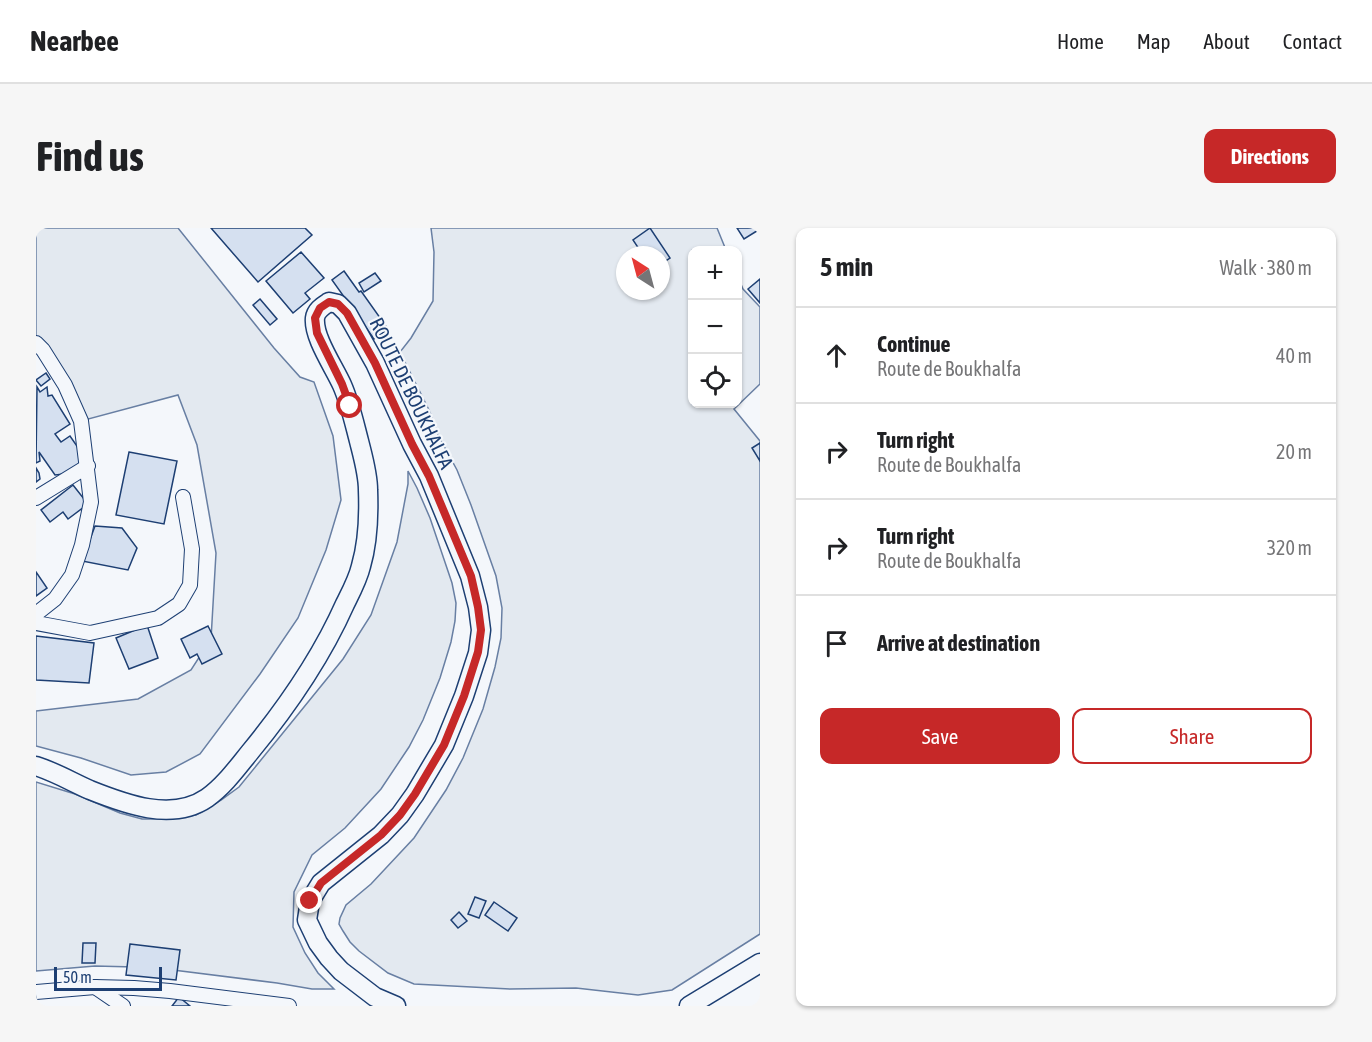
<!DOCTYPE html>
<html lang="en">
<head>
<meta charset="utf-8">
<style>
  body { margin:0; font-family:"Asap Condensed",sans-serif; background:#f6f6f6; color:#202124 }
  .controls { position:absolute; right:18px; top:18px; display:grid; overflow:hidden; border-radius:12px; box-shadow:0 2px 4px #0004 }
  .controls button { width:54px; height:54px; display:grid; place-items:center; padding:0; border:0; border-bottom:2px solid #e0e0e0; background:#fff; color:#202124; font:30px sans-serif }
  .compass { position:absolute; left:580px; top:18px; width:54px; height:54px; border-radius:50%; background:#fff; box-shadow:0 2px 4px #0004; rotate:324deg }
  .scale { position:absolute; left:18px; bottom:15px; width:108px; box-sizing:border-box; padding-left:6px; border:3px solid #1d3f73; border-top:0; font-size:16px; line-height:21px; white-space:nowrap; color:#1d3f73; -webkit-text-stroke:4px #f4f7fb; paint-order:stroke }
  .stop { position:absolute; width:18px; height:18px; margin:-14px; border:4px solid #c62828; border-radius:50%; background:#fff }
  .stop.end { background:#c62828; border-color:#fff; box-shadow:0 2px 6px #0008 }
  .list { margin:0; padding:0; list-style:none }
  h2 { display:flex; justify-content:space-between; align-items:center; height:78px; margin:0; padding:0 24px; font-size:26px }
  h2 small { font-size:20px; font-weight:400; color:#757577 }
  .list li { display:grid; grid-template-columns:39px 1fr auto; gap:18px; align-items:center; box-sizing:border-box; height:96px; padding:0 24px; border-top:2px solid #e0e0e0 }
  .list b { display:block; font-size:22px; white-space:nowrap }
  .list p { margin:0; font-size:20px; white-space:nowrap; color:#757577 }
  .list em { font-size:20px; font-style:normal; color:#757577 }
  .actions { display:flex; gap:12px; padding:18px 24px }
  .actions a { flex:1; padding:14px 0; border:2px solid #c62828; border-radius:12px; text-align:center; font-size:21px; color:#c62828 }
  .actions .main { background:#c62828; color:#fff }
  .icon { flex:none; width:33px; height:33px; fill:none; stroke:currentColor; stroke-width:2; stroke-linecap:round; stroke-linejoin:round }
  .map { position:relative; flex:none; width:724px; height:778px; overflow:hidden; border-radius:12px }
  header { display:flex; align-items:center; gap:36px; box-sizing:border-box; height:84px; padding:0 30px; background:#fff; border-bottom:2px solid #e0e0e0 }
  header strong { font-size:28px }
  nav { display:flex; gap:33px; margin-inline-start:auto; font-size:21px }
  .intro { display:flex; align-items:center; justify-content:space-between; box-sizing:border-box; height:144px; padding:0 36px }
  h1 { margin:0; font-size:42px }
  .button { padding:15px 27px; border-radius:12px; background:#c62828; color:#fff; font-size:21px; font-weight:700 }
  main { display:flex; gap:36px; padding:0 36px }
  aside { flex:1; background:#fff; border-radius:12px; box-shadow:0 2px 4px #0004 }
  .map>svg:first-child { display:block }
  .green { fill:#e3e9f0; stroke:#687fa3; stroke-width:1.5; fill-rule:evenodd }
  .building { fill:#d5e0f0; stroke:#1d3f73; stroke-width:1.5 }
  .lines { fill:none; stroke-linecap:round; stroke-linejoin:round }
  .minor-casing { stroke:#1d3f73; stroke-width:16 }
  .secondary-casing { stroke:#1d3f73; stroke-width:21 }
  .minor { stroke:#f4f7fb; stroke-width:14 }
  .secondary { stroke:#f4f7fb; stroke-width:18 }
  .route { stroke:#c62828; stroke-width:8 }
  .labels { text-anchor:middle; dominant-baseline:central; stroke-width:4.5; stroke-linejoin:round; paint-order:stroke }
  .street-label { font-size:20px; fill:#1d3f73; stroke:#f4f7fb }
</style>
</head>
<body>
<header>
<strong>Nearbee</strong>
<nav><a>Home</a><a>Map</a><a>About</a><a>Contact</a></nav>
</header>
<div class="intro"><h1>Find us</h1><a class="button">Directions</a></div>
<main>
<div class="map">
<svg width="724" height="778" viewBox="0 0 724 778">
  <rect width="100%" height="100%" fill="#f4f7fb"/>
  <g class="green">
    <path d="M 0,0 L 142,0 L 238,120 L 264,149 L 278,154 L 297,208 L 305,272 L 290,322 L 262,390 L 224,446 L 164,526 L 130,544 L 95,547 L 45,530 L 0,518 L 0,483 L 102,471 L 155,442 L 175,411 L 180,325 L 161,217 L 142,167 L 45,193 L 0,115 Z"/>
    <path d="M 395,0 L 681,0 L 690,22 L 656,22 L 656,176 L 702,176 L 702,49 L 707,61 L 724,79 L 724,156 L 698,181 L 724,213 L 724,706 L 636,762 L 602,767 L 540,760 L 474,761 L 378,756 L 352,745 L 323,723 L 314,714 L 307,703 L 303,696 L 304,690 L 310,677 L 335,656 L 378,610 L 410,562 L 427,530 L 447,481 L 459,439 L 465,410 L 466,380 L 460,348 L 435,277 L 421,242 L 402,207 L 394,184 L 364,124 L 375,110 L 397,73 L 398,24 ZM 589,27 L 625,27 L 625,63 L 589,63 Z"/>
    <path d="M 372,243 L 381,260 L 394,290 L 416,355 L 420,375 L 419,393 L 415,414 L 404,450 L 387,492 L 373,519 L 345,561 L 309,600 L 276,627 L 258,664 L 257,699 L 269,725 L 282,745 L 298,761 L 276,761 L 241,755 L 137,742 L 99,739 L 59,738 L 0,743 L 0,554 L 39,566 L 84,585 L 106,591 L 134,591 L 160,587 L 185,572 L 203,559 L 307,431 L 335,387 L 361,314 L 372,256 Z"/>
  </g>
  <g class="building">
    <path d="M 175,0 L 269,0 L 276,7 L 222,54 Z"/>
    <path d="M 614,0 L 634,30 L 625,36 L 625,27 L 607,27 L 597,12 Z"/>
    <path d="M 701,0 L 724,0 L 724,1 L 708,11 Z"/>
    <path d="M 265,24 L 288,50 L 269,65 L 274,71 L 257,85 L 230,53 Z"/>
    <path d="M 308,43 L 323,64 L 325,63 L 352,101 L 338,111 L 296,52 Z"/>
    <path d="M 339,45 L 345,53 L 328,64 L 323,55 Z"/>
    <path d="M 724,51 L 724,75 L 712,61 Z"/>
    <path d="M 224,71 L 241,91 L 234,97 L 217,77 Z"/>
    <path d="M 10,145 L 14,151 L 5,158 L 0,152 Z"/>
    <path d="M 1,159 L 4,164 L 11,159 L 12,168 L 16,167 L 34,196 L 19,206 L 25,214 L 34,208 L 43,221 L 44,235 L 28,246 L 19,247 L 3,224 L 4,233 L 0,235 Z"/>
    <path d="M 724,215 L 724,233 L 716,220 Z"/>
    <path d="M 93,224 L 141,233 L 128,296 L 80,287 Z"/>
    <path d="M 0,240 L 3,245 L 4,251 L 0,254 Z"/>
    <path d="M 37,257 L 52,276 L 32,291 L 27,284 L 14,294 L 5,282 Z"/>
    <path d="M 59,298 L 86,300 L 101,320 L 92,342 L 46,333 Z"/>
    <path d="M 0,344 L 11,360 L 0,368 Z"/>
    <path d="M 111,397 L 122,430 L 93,441 L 80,410 Z"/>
    <path d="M 172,398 L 186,426 L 166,436 L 161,426 L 154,430 L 145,411 Z"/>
    <path d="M 0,408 L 58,415 L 53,455 L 0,452 Z"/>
    <path d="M 439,669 L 450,673 L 443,690 L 432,686 Z"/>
    <path d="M 458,674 L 481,690 L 472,703 L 449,687 Z"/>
    <path d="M 423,684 L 431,693 L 422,700 L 415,692 Z"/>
    <path d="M 47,715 L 60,715 L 59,735 L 46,735 Z"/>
    <path d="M 94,716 L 144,722 L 140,752 L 90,747 Z"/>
    <path d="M 143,769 L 154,778 L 136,778 Z"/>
  </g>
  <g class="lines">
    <defs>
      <g id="minor">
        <path d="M 0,115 L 7,122 L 29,157 L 45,193 L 55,274 L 46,317 L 36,347 L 19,371 L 0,386"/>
        <path d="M 0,270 L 52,238"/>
        <path d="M 0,395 L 54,405 L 122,390 L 143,376 L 154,357 L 156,321 L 147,269"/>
        <path d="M 59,759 L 87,778"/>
        <path d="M 0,764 L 59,759 L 98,760 L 134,763 L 253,778"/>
      </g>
      <g id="secondary">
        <path d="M 0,538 C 19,544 36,554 54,562 C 89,576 136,594 171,570 C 188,558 201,540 214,524 C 251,479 285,430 309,376 C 315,364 322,351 325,338 C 332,314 333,288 332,262 C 332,246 327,229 323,213 C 318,194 314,175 306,157 C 298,139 277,109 279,90 C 280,82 287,78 293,74 L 302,76 L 311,85 L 339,135 L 376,216 L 393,248 L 434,348 L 442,379 L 445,402 L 442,425 L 428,468 L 408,517 L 379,566 L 364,587 L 345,607 L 285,655 L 274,673 L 271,692 L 282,715 L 293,730 L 305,743 L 339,769 L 360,778"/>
        <path d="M 653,778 L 724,735"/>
      </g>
    </defs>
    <use href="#minor" class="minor-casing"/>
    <use href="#secondary" class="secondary-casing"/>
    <use href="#minor" class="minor"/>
    <use href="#secondary" class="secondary"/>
  </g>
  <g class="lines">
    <path class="route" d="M 274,673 L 285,655 L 345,607 L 364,587 L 379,566 L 408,517 L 428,468 L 442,424 L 445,402 L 442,379 L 435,348 L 393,248 L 376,216 L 339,135 L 311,85 L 302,76 L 293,74 L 284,80 L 279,90 L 281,105 L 306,156 L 314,178"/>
  </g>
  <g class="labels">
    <g class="street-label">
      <text transform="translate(376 165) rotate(64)">ROUTE DE BOUKHALFA</text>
    </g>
  </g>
</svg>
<div class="controls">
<button>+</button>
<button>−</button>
<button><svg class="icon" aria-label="locate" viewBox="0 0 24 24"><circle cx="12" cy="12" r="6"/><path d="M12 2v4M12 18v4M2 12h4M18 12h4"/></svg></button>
</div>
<svg class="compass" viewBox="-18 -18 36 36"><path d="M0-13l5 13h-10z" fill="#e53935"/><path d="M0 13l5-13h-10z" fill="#757577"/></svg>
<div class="scale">50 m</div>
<div class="stop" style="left:314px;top:178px"></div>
<div class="stop end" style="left:274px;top:673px"></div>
</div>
<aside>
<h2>5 min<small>Walk · 380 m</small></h2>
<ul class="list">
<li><svg class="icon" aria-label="ahead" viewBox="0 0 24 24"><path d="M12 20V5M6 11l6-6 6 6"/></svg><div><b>Continue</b><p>Route de Boukhalfa</p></div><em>40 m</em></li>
<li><svg class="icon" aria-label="right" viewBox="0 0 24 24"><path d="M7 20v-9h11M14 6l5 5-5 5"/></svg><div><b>Turn right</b><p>Route de Boukhalfa</p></div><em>20 m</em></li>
<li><svg class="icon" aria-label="right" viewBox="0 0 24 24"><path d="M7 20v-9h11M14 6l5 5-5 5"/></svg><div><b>Turn right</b><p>Route de Boukhalfa</p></div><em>320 m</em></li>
<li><svg class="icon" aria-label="arrive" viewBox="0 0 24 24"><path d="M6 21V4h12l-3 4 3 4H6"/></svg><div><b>Arrive at destination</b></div></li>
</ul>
<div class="actions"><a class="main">Save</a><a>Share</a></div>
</aside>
</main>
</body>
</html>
